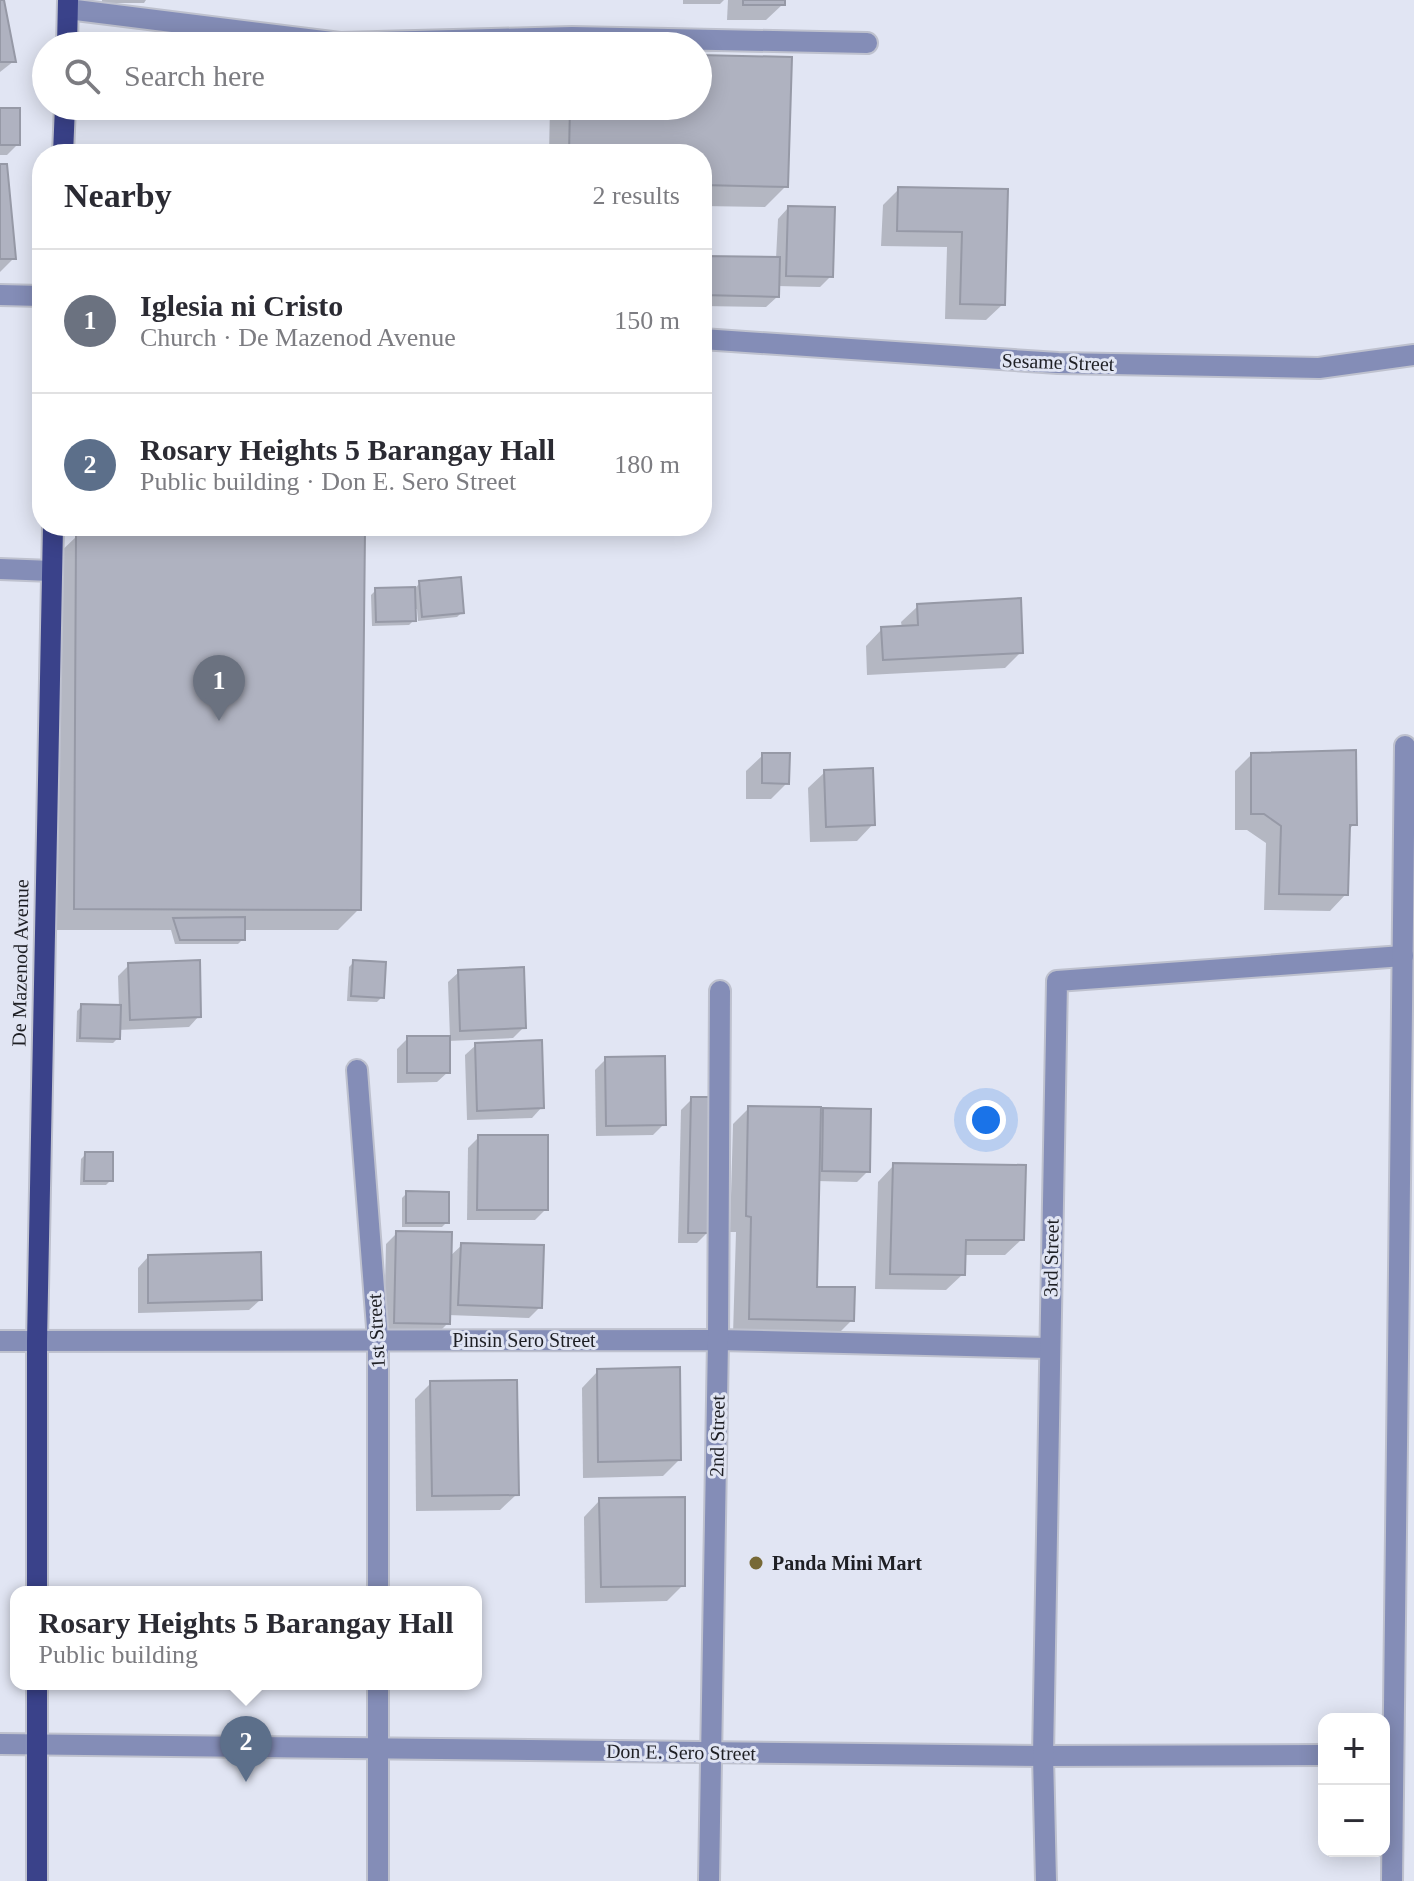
<!DOCTYPE html>
<html lang="en">
<head>
<meta charset="utf-8">
<style>
  body { margin:0; font-family:"Times New Roman",serif; background:#f2f2f3; color:#2b2b33 }
  .controls { position:absolute; right:24px; bottom:24px; display:grid; overflow:hidden; border-radius:16px; box-shadow:0 4px 20px #0003 }
  .controls button { width:72px; height:72px; display:grid; place-items:center; padding:0; border:0; border-bottom:2px solid #e1e1e2; background:#fff; color:#2b2b33; font:40px sans-serif }
  .you { position:absolute; left:986px; top:1120px; width:28px; height:28px; margin:-20px; border:6px solid #fff; border-radius:50%; background:#1a73e8; box-shadow:0 0 0 12px #1a73e833 }
  .badge { display:grid; place-items:center; width:52px; height:52px; border-radius:50%; background:#ea580c; color:#fff; font-size:26px; font-weight:700 }
  .pin { position:absolute; translate:-50% -66px; filter:drop-shadow(0 2px 4px #0008) }
  .pin::after { content:''; position:absolute; top:42px; width:28px; height:24px; background:inherit; clip-path:polygon(0 0,100% 0,50% 100%) }
  .popup { position:absolute; left:10px; top:1586px; width:472px; height:104px; box-sizing:border-box; display:grid; place-content:center; border-radius:16px; background:#fff; filter:drop-shadow(0 2px 6px #0005); font-size:26px; white-space:nowrap; color:#7c7c81 }
  .popup b { font-size:30px; color:#2b2b33 }
  .popup::after { content:''; position:absolute; left:50%; top:100%; margin-left:-16px; border:16px solid transparent; border-top-color:#fff }
  .list { margin:0; padding:0; list-style:none }
  h2 { display:flex; justify-content:space-between; align-items:center; height:104px; margin:0; padding:0 32px; font-size:34px }
  h2 small { font-size:26px; font-weight:400; color:#7c7c81 }
  .list li { display:grid; grid-template-columns:52px 1fr auto; gap:24px; align-items:center; box-sizing:border-box; height:144px; padding:0 32px; border-top:2px solid #e1e1e2 }
  .list b { display:block; font-size:30px; white-space:nowrap }
  .list p { margin:0; font-size:26px; white-space:nowrap; color:#7c7c81 }
  .list em { font-size:26px; font-style:normal; color:#7c7c81 }
  .icon { flex:none; width:44px; height:44px; fill:none; stroke:currentColor; stroke-width:2; stroke-linecap:round; stroke-linejoin:round }
  .map { position:relative; flex:none; width:1414px; height:1881px; overflow:hidden }
  .search { position:absolute; background:#fff; box-shadow:0 4px 20px #0003; left:32px; top:32px; width:680px; height:88px; display:flex; align-items:center; gap:20px; box-sizing:border-box; padding:0 28px; border-radius:44px; color:#7c7c81; font-size:30px }
  .panel { position:absolute; background:#fff; box-shadow:0 4px 20px #0003; left:32px; top:144px; width:680px; height:392px; border-radius:32px }
  .map>svg:first-child { display:block }
  .shadow { fill:#0003 }
  .building { fill:#afb2c0; stroke:#9699a6; stroke-width:2 }
  .lines { fill:none; stroke-linecap:round; stroke-linejoin:round }
  .minor-casing { stroke:#bec1ce; stroke-width:24 }
  .major-casing { stroke:#bec1ce; stroke-width:24 }
  .minor { stroke:#848db7; stroke-width:20 }
  .major { stroke:#3a428a; stroke-width:20 }
  .poi-dot { fill:#776936; stroke:#e1e5f3; stroke-width:3 }
  .labels { text-anchor:middle; dominant-baseline:central; stroke-width:6; stroke-linejoin:round; paint-order:stroke }
  .street-label { font-size:20px; fill:#1e1f24; stroke:#e1e5f3 }
  .poi-label { font-size:20px; font-weight:bold; fill:#1e1f24; stroke:#e1e5f3; text-anchor:start }
</style>
</head>
<body>
<div class="map">
<svg width="1414" height="1881" viewBox="0 0 1414 1881">
  <rect width="100%" height="100%" fill="#e1e5f3"/>
  <g class="shadow">
    <path d="M 0,0 L 14,61 L 0,72 Z"/>
    <path d="M 102,0 L 146,0 L 144,3 L 102,3 Z"/>
    <path d="M 683,0 L 724,0 L 720,4 L 683,4 Z"/>
    <path d="M 728,0 L 783,0 L 783,4 L 766,20 L 727,20 Z"/>
    <path d="M 698,57 L 786,186 L 765,207 L 702,206 L 702,154 L 549,154 L 550,106 L 698,106 Z"/>
    <path d="M 116,106 L 219,106 L 208,117 L 116,116 Z"/>
    <path d="M 0,110 L 18,144 L 7,155 L 0,155 Z"/>
    <path d="M 0,166 L 14,258 L 0,272 Z"/>
    <path d="M 899,189 L 1006,191 L 1003,304 L 986,320 L 945,319 L 947,247 L 881,246 L 883,205 Z"/>
    <path d="M 788,208 L 831,276 L 820,287 L 777,286 L 777,297 L 766,307 L 702,306 L 702,258 L 776,259 L 778,219 Z"/>
    <path d="M 77,536 L 359,909 L 338,930 L 243,930 L 243,939 L 238,944 L 175,944 L 171,930 L 53,930 L 55,557 Z"/>
    <path d="M 420,583 L 462,612 L 457,617 L 418,621 L 417,609 L 413,609 L 414,620 L 409,625 L 372,626 L 371,595 L 376,590 L 414,589 Z"/>
    <path d="M 918,606 L 1021,652 L 1005,668 L 867,675 L 866,646 L 882,629 L 902,628 L 901,622 Z"/>
    <path d="M 763,755 L 787,783 L 771,799 L 746,799 L 746,771 Z"/>
    <path d="M 1251,755 L 1354,824 L 1348,831 L 1346,894 L 1330,911 L 1264,910 L 1266,843 L 1247,830 L 1235,830 L 1235,771 Z"/>
    <path d="M 825,772 L 873,824 L 857,841 L 810,842 L 808,788 Z"/>
    <path d="M 354,962 L 382,997 L 377,1002 L 347,1001 L 349,967 Z"/>
    <path d="M 129,965 L 199,1016 L 189,1027 L 118,1030 L 118,1038 L 113,1043 L 76,1042 L 77,1011 L 82,1006 L 119,1007 L 118,976 Z"/>
    <path d="M 459,972 L 524,1027 L 513,1038 L 448,1041 L 448,1072 L 437,1082 L 397,1083 L 397,1049 L 408,1038 L 450,1038 L 448,982 Z"/>
    <path d="M 476,1045 L 542,1107 L 532,1118 L 467,1120 L 465,1055 Z"/>
    <path d="M 606,1059 L 664,1124 L 653,1135 L 596,1136 L 595,1070 Z"/>
    <path d="M 692,1099 L 708,1232 L 697,1243 L 678,1243 L 681,1110 Z"/>
    <path d="M 749,1108 L 819,1114 L 824,1110 L 868,1171 L 857,1182 L 817,1181 L 815,1289 L 852,1320 L 836,1336 L 733,1335 L 736,1232 L 730,1232 L 733,1124 Z"/>
    <path d="M 479,1137 L 546,1209 L 535,1220 L 467,1220 L 468,1148 Z"/>
    <path d="M 86,1154 L 111,1180 L 106,1185 L 80,1185 L 81,1159 Z"/>
    <path d="M 894,1165 L 1022,1239 L 1005,1255 L 963,1255 L 963,1274 L 946,1290 L 875,1289 L 878,1182 Z"/>
    <path d="M 407,1193 L 447,1222 L 442,1227 L 402,1227 L 402,1198 Z"/>
    <path d="M 397,1233 L 449,1257 L 462,1245 L 540,1307 L 529,1318 L 448,1315 L 448,1323 L 437,1334 L 384,1333 L 386,1244 Z"/>
    <path d="M 148,1257 L 260,1300 L 249,1310 L 138,1313 L 138,1268 Z"/>
    <path d="M 598,1371 L 679,1460 L 663,1476 L 583,1478 L 582,1388 Z"/>
    <path d="M 431,1383 L 517,1494 L 500,1510 L 416,1511 L 415,1399 Z"/>
    <path d="M 600,1500 L 683,1585 L 667,1601 L 585,1603 L 584,1517 Z"/>
  </g>
  <g class="building">
    <path d="M 0,0 L 4,0 L 16,62 L 0,62 Z"/>
    <rect x="743" y="0" width="42" height="5"/>
    <path d="M 698,55 L 792,57 L 788,187 L 702,185 L 702,154 L 569,154 L 570,106 L 698,106 Z"/>
    <rect x="0" y="108" width="20" height="37"/>
    <path d="M 182,149 L 182,154 L 130,154 L 146,153 Z"/>
    <path d="M 0,164 L 7,164 L 16,259 L 0,259 Z"/>
    <path d="M 898,187 L 1008,189 L 1005,305 L 960,304 L 962,232 L 897,231 Z"/>
    <path d="M 788,206 L 835,207 L 833,277 L 786,276 Z"/>
    <path d="M 702,256 L 780,257 L 779,297 L 702,295 Z"/>
    <path d="M 365,531 L 361,910 L 74,909 L 76,534 Z"/>
    <path d="M 461,577 L 464,613 L 422,617 L 419,581 Z"/>
    <path d="M 415,587 L 416,621 L 376,622 L 375,588 Z"/>
    <path d="M 1021,598 L 1023,653 L 883,660 L 881,627 L 918,625 L 917,604 Z"/>
    <path d="M 1356,750 L 1357,825 L 1350,825 L 1348,895 L 1279,894 L 1281,826 L 1264,814 L 1251,814 L 1251,753 Z"/>
    <path d="M 762,753 L 790,753 L 789,784 L 762,783 Z"/>
    <path d="M 873,768 L 875,825 L 826,827 L 824,770 Z"/>
    <path d="M 245,917 L 245,940 L 180,940 L 173,918 Z"/>
    <path d="M 200,960 L 201,1017 L 130,1020 L 128,963 Z"/>
    <path d="M 353,960 L 386,962 L 384,998 L 351,996 Z"/>
    <path d="M 524,967 L 526,1028 L 460,1031 L 458,970 Z"/>
    <path d="M 81,1004 L 121,1005 L 120,1039 L 80,1038 Z"/>
    <rect x="407" y="1036" width="43" height="37"/>
    <path d="M 542,1040 L 544,1108 L 477,1111 L 475,1043 Z"/>
    <path d="M 665,1056 L 666,1125 L 606,1126 L 605,1057 Z"/>
    <path d="M 691,1097 L 713,1097 L 710,1233 L 688,1233 Z"/>
    <path d="M 748,1106 L 821,1107 L 817,1287 L 855,1287 L 854,1321 L 749,1319 L 751,1217 L 746,1216 Z"/>
    <path d="M 823,1108 L 871,1109 L 870,1172 L 822,1171 Z"/>
    <path d="M 478,1135 L 548,1135 L 548,1210 L 477,1210 Z"/>
    <path d="M 85,1152 L 113,1152 L 113,1181 L 84,1181 Z"/>
    <path d="M 893,1163 L 1026,1165 L 1024,1240 L 966,1240 L 965,1275 L 890,1274 Z"/>
    <path d="M 406,1191 L 449,1192 L 449,1223 L 406,1223 Z"/>
    <path d="M 396,1231 L 452,1232 L 450,1324 L 394,1323 Z"/>
    <path d="M 461,1243 L 544,1245 L 542,1308 L 458,1305 Z"/>
    <path d="M 261,1252 L 262,1300 L 148,1303 L 148,1255 Z"/>
    <path d="M 680,1367 L 681,1460 L 598,1462 L 597,1369 Z"/>
    <path d="M 517,1380 L 519,1495 L 432,1496 L 430,1381 Z"/>
    <path d="M 685,1497 L 685,1586 L 601,1587 L 599,1498 Z"/>
  </g>
  <g class="lines">
    <defs>
      <g id="minor">
        <path d="M 68,9 L 340,43 L 572,37 L 867,43"/>
        <path d="M 0,295 L 42,296"/>
        <path d="M 702,339 L 1058,363 L 1319,368 L 1414,355"/>
        <path d="M 0,569 L 52,571"/>
        <path d="M 357,1070 L 378,1340 L 378,1592"/>
        <path d="M 0,1341 L 718,1340 L 1049,1348"/>
        <path d="M 0,1744 L 1043,1756 L 1324,1755"/>
        <path d="M 378,1881 L 378,1684"/>
        <path d="M 709,1881 L 718,1340 L 720,991"/>
        <path d="M 1046,1881 L 1043,1756 L 1057,981 L 1403,956"/>
        <path d="M 1392,1881 L 1405,746"/>
      </g>
      <g id="major">
        <path d="M 67,46 L 68,0"/>
        <path d="M 63,154 L 65,106"/>
        <path d="M 37,1592 L 37,1341 L 53,526"/>
        <path d="M 37,1881 L 37,1684"/>
      </g>
    </defs>
    <use href="#minor" class="minor-casing"/>
    <use href="#major" class="major-casing"/>
    <use href="#minor" class="minor"/>
    <use href="#major" class="major"/>
  </g>
  <circle class="poi-dot" cx="756" cy="1563" r="8"/>
  <g class="labels">
    <g class="street-label">
      <text transform="translate(1058 362) rotate(2)">Sesame Street</text>
      <text transform="translate(20 963) rotate(-89)">De Mazenod Avenue</text>
      <text transform="translate(1051 1258) rotate(-89)">3rd Street</text>
      <text transform="translate(376 1331) rotate(-93)">1st Street</text>
      <text x="524" y="1340">Pinsin Sero Street</text>
      <text transform="translate(717 1436) rotate(-89)">2nd Street</text>
      <text transform="translate(681 1752) rotate(1)">Don E. Sero Street</text>
    </g>
    <g class="poi-label">
      <text x="772" y="1563">Panda Mini Mart</text>
    </g>
  </g>
</svg>
<div class="controls">
<button>+</button>
<button>−</button>
</div>
<div class="you"></div>
<div class="pin badge" style="left:219px;top:721px;background:#6b7280">1</div>
<div class="pin badge" style="left:246px;top:1782px;background:#5c6f8a">2</div>
<div class="popup"><b>Rosary Heights 5 Barangay Hall</b>Public building</div>
<div class="search"><svg class="icon" aria-label="search" viewBox="0 0 24 24"><circle cx="10" cy="10" r="6"/><path d="M15 15l6 6"/></svg>Search here</div>
<section class="panel">
<h2>Nearby<small>2 results</small></h2>
<ul class="list">
<li><span class="badge" style="background:#6b7280">1</span><div><b>Iglesia ni Cristo</b><p>Church · De Mazenod Avenue</p></div><em>150 m</em></li>
<li><span class="badge" style="background:#5c6f8a">2</span><div><b>Rosary Heights 5 Barangay Hall</b><p>Public building · Don E. Sero Street</p></div><em>180 m</em></li>
</ul>
</section>
</div>
</body>
</html>
